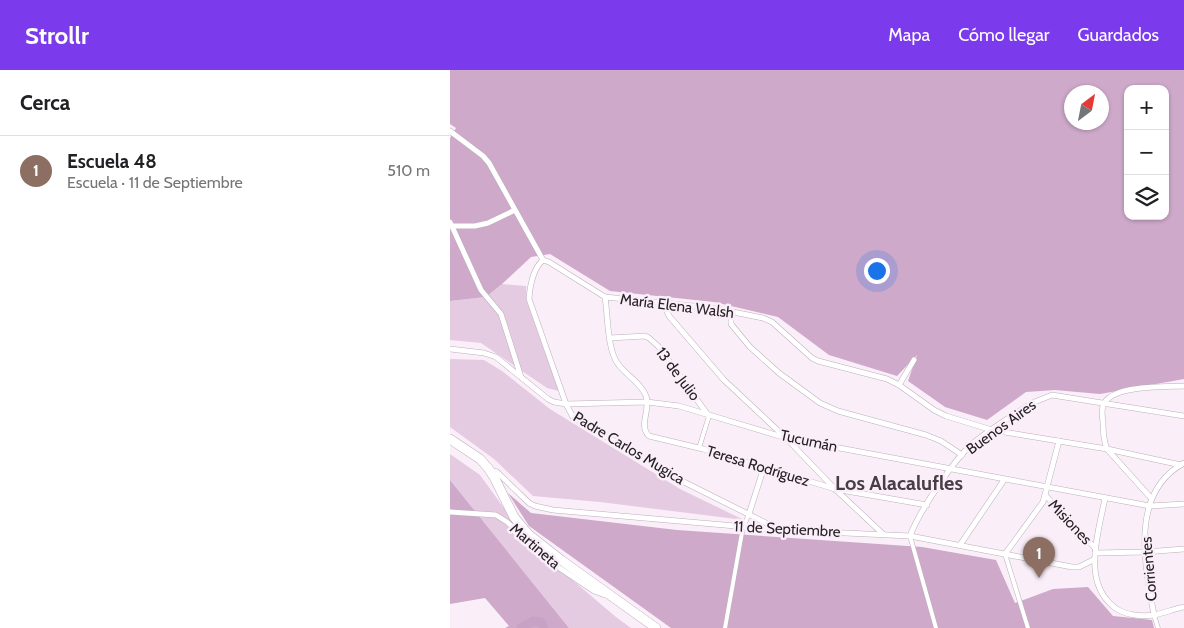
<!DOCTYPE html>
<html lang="es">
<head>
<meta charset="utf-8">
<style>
  body { margin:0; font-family:Cabin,sans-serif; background:#f6f6f6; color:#202124 }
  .controls { position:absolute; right:15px; top:15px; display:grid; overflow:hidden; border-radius:10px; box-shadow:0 1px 4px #0004 }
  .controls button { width:45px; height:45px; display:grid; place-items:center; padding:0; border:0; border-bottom:1px solid #e0e0e0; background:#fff; color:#202124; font:25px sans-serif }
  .compass { position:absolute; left:614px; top:15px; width:45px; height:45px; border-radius:50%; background:#fff; box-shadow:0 1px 4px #0004; rotate:32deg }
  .you { position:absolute; left:426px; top:200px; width:18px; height:18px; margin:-12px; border:4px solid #fff; border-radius:50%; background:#1a73e8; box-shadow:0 0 0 8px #1a73e833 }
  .badge { display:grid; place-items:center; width:32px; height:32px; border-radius:50%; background:#7c3aed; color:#fff; font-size:16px; font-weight:700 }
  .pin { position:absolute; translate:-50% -41px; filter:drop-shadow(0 1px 2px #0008) }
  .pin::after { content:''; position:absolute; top:26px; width:18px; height:15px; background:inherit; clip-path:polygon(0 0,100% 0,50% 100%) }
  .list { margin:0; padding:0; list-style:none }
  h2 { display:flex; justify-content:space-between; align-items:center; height:65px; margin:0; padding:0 20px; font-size:21px }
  h2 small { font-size:16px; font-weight:400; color:#757577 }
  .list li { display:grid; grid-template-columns:32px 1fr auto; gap:15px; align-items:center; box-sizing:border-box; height:70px; padding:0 20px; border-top:1px solid #e0e0e0 }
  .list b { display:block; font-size:19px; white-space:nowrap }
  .list p { margin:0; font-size:16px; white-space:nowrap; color:#757577 }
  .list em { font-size:16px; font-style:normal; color:#757577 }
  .icon { flex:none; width:28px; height:28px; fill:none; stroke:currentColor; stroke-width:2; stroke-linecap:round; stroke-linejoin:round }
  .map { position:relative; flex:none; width:734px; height:558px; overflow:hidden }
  header { display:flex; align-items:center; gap:30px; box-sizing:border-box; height:70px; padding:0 25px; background:#7c3aed; color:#fff }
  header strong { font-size:24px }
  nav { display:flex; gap:28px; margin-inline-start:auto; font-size:18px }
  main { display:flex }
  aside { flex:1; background:#fff }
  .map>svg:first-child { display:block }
  .green { fill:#e4cbe1 }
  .forest { fill:#cea9ca; fill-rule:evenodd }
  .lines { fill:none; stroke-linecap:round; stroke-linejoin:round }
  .river { stroke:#c7a2c4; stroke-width:9 }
  .pedestrian-casing { stroke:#bcb0ba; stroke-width:5 }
  .minor-casing { stroke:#bcb0ba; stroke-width:6 }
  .primary-casing { stroke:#bcb0ba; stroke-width:10 }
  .pedestrian { stroke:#fff; stroke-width:4 }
  .minor { stroke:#fff; stroke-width:5 }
  .primary { stroke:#fff; stroke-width:9 }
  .labels { text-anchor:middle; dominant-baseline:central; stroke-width:5; stroke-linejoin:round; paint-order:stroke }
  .street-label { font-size:15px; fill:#252125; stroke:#faeef8 }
  .district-label { font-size:20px; font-weight:bold; fill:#463d45; stroke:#faeef8 }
</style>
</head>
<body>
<header>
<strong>Strollr</strong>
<nav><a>Mapa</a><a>Cómo llegar</a><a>Guardados</a></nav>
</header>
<main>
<aside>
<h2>Cerca<small></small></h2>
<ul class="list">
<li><span class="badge" style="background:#8d6e63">1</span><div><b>Escuela 48</b><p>Escuela · 11 de Septiembre</p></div><em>510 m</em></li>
</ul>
</aside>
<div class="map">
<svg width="734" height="558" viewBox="0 0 734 558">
  <rect width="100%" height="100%" fill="#faeef8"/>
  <g class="green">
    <path d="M 52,214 L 76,216 L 77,232 L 109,321 L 97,318 L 31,273 L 0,270 L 0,231 L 36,227 Z"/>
    <path d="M 0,289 L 34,290 L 52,301 L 100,339 L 230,419 L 294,450 L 150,432 L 83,426 L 44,389 L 0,357 Z"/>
    <path d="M 0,384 L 30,405 L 80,474 L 166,547 L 181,558 L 119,558 L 0,410 Z"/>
  </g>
  <g class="forest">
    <path d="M 0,0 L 734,0 L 734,309 L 650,324 L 605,320 L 576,322 L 537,350 L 495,337 L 458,311 L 467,285 L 447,306 L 379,285 L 328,247 L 264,232 L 160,221 L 100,184 L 81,187 L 52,214 L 36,227 L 0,231 L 0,68 L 6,58 L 0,54 ZM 678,19 L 715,19 L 715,146 L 678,146 ZM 622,22 L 652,22 L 652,52 L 622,52 Z"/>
    <path d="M 0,410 L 119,558 L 55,558 L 59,556 L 35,528 L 0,534 Z"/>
    <path d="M 58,423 L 81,443 L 227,460 L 472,477 L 546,490 L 565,533 L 603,519 L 638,517 L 663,546 L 702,550 L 704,558 L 221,558 L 79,456 Z"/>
  </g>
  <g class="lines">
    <path class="river" d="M 71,558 L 83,551 L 91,552 L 94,558"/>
    <defs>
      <g id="pedestrian">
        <path d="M 249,378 L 259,346"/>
        <path d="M 460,466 L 486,558"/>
        <path d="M 555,484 L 578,558"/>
        <path d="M 704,545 L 708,558"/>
        <path d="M 275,558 L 293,457 L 299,444"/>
      </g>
      <g id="minor">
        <path d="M 0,61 L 33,86 L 39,93 L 93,190 L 99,192 L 155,227 L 263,238 L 313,248 L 322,252 L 362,288 L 368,291 L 437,309 L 449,315 L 484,340 L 496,346 L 542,360 L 657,379 L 731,395"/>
        <path d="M 0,152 L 31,220 L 51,244 L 71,307"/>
        <path d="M 1,156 L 25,156 L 38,153 L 65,140"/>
        <path d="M 93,190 C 83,199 80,215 79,229 L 116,334 L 123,347 L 232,411 L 328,459"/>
        <path d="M 155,227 C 158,246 157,279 168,294 C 176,305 192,314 196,326 C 201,340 188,355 199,366 L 253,379 L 385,419 L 477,435"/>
        <path d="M 213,232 L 219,246 L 274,310 L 336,368 L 385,419 L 433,464"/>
        <path d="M 281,242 L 281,254 L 300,277 L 329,303 L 370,333 L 388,341 L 476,365 L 491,371 L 512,385"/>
        <path d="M 160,268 L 195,266 L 199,268 L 209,277 L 258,345"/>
        <path d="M 0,279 L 34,283 L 46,287 L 98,329 L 104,332 L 116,334 L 197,332 L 229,336 L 336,368 L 700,436 L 734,434"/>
        <path d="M 449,315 L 464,290"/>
        <path d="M 40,400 L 47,402 L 79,433 L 85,436 L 103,440 L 331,460 L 460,466 L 622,497 L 629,497 L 645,489"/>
        <path d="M 595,425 L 646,479"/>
        <path d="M 655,428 C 649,461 631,511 664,537 C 674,545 691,547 704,545 C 714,543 724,539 734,537"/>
        <path d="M 701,428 L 657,379 C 653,370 653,361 653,352 C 652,346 651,337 655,332 C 666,315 715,317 734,316"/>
        <path d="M 0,442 L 46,445 L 57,452 L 105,495 L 144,521 L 155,525"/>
        <path d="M 299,444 L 314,397"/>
        <path d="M 460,466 C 469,442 502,392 522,374 C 540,359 562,346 582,333 L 602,325 L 734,346"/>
        <path d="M 510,475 L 554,410"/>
        <path d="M 645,483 L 695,482 L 734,479"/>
        <path d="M 555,484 L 593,432 L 609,371"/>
        <path d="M 704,545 C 695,495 679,423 734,393"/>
      </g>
      <path id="primary" d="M 0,369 L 30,389 L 38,398 L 44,407 L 64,447 L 78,464 L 111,490 L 206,558"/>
    </defs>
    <use href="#pedestrian" class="pedestrian-casing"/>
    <use href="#minor" class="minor-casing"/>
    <use href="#primary" class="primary-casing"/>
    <use href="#pedestrian" class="pedestrian"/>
    <use href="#minor" class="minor"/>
    <use href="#primary" class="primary"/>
  </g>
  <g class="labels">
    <g class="street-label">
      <text transform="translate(227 236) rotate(7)">María Elena Walsh</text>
      <text transform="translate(228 304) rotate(53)">13 de Julio</text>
      <text transform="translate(551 357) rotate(-36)">Buenos Aires</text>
      <text transform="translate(359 371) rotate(12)">Tucumán</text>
      <text transform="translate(179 378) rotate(31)">Padre Carlos Mugica</text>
      <text transform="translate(308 396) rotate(17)">Teresa Rodríguez</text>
      <text transform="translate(620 452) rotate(47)">Misiones</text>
      <text transform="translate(337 459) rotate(3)">11 de Septiembre</text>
      <text transform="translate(85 476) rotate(41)">Martineta</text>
      <text transform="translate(699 499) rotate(-95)">Corrientes</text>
    </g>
    <g class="district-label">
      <text x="449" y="413">Los Alacalufles</text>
    </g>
  </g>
</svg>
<div class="controls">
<button>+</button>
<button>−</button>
<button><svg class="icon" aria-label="layers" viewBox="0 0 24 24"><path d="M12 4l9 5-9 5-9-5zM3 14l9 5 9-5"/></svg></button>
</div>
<svg class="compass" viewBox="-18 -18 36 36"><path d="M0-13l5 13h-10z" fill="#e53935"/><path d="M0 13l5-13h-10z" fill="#757577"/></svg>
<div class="you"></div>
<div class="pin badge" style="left:589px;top:508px;background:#8d6e63">1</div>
</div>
</main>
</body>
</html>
